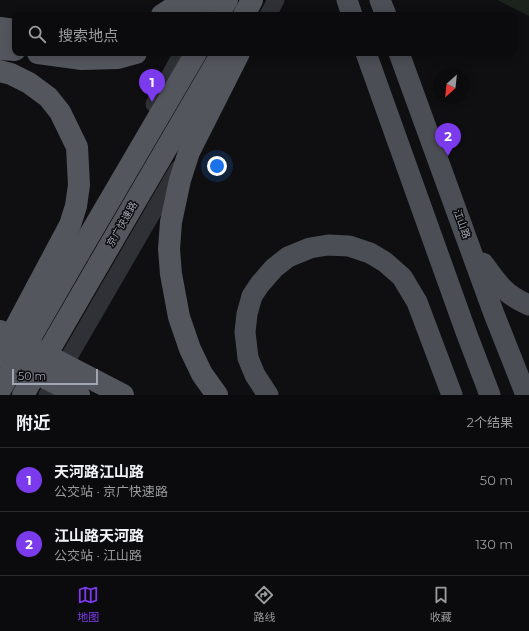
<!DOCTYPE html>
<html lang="zh">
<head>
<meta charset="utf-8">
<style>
  body { margin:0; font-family:Montserrat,"Noto Sans SC",sans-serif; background:#141416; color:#f1f3f6 }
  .compass { position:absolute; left:433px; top:68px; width:36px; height:36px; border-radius:50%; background:#0b0b0d; box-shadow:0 2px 10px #0003; rotate:207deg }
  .scale { position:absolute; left:12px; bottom:10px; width:86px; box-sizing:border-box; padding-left:4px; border:2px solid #a0a5b2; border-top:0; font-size:11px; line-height:14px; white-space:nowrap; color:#a0a5b2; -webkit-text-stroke:3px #0a0a0c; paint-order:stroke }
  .you { position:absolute; left:217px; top:166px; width:14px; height:14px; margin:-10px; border:3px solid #fff; border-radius:50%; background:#1a73e8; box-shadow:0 0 0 6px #1a73e833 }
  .badge { display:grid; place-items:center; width:26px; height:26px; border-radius:50%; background:#7c3aed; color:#fff; font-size:13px; font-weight:700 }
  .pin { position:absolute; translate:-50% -33px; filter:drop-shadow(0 1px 2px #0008) }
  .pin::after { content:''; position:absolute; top:21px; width:14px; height:12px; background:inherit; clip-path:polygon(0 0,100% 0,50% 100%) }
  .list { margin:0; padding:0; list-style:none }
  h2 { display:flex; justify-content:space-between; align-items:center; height:52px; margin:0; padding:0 16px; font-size:17px }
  h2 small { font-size:13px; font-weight:400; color:#9a9b9d }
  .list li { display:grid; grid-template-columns:26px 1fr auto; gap:12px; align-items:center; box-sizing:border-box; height:64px; padding:0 16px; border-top:1px solid #2b2b2e }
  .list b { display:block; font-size:15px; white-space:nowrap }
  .list p { margin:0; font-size:13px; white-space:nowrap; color:#9a9b9d }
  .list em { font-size:13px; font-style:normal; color:#9a9b9d }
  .icon { flex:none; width:22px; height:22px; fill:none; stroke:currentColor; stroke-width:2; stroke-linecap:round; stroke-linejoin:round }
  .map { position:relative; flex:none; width:529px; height:395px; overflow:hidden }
  .search { position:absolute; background:#0b0b0d; box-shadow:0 2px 10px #0003; left:12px; right:12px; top:12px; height:44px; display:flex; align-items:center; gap:10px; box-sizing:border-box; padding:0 14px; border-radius:8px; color:#9a9b9d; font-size:15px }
  .sheet { height:180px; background:#0b0b0d }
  nav { display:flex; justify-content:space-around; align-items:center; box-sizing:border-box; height:56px; border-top:1px solid #2b2b2e; background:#0b0b0d; font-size:11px; color:#9a9b9d }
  nav a { display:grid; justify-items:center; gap:2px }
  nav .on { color:#7c3aed }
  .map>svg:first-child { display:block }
  .green { fill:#1c231d }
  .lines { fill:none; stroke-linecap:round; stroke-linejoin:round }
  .tertiary { stroke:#303136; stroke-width:17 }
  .primary { stroke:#4c4e55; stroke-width:21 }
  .trunk { stroke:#54565e; stroke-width:22 }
  .trunk-bridge { stroke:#54565e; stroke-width:22 }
  .labels { text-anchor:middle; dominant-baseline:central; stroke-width:3; stroke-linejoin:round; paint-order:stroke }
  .street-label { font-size:10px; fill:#a0a5b2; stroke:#0a0a0c }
</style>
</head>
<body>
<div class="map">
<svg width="529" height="395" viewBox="0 0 529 395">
  <rect width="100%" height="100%" fill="#0f0f11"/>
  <path class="green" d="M 497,0 L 529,0 L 529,16 Z"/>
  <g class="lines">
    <g class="tertiary">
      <path d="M 268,15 L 276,0"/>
      <path d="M 154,104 L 182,53"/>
      <path d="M 47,395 L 178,169"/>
    </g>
    <g class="primary">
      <path d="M 347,0 L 352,15"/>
      <path d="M 380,0 L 386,15"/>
      <path d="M 366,53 L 466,332 L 490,395"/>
      <path d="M 399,53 L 494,314 L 526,395"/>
      <path d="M 483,263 C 498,284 505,295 529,305"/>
      <path d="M 268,395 L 255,375 L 248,358 L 245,332 L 247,314 L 252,296 L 260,284 L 274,268 L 288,257 L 310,248 L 328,245 L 349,246 L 370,253 L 385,262 L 402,277 L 417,302 L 452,395"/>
    </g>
    <g class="trunk">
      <path d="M 162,15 L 185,0"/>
      <path d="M 191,15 L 203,0"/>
      <path d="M 218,15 L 227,0"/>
      <path d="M 244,15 L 252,0"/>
      <path d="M 0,28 L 15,30"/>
      <path d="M 0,49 L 15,50"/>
      <path d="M 38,53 L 82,59 L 118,58 L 136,53"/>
      <path d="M 0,71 L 11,74 L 29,83 L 48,97 L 60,112 L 77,147 L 79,185 L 76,206 L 70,225 L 37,287"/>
      <path d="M 79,253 L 196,53"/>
      <path d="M 99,264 L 222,53"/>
    </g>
    <g class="trunk-bridge">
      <path d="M 0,331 L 123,395"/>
      <path d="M 4,349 L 37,287"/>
      <path d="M 0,355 L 79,395"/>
      <path d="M 0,390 L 79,253"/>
      <path d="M 23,395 L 99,264"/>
      <path d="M 217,395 L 202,374 L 190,349 L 179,317 L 171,274 L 169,249 L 171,222 L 180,180 L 189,152 L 239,53"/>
    </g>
  </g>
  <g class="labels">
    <g class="street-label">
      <text transform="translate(122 224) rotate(-60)">京广快速路</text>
      <text transform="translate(462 224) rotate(70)">江山路</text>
    </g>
  </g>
</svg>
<svg class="compass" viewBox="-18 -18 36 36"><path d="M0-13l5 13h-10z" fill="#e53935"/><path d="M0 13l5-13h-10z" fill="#9a9b9d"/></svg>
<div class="scale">50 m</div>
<div class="you"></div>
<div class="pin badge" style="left:152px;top:102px">1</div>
<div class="pin badge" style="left:448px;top:156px">2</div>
<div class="search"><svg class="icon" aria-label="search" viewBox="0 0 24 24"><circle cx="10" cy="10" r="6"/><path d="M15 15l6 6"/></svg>搜索地点</div>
</div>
<section class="sheet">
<h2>附近<small>2个结果</small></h2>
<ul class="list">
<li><span class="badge">1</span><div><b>天河路江山路</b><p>公交站 · 京广快速路</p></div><em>50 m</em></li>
<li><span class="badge">2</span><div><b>江山路天河路</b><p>公交站 · 江山路</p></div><em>130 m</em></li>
</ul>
</section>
<nav>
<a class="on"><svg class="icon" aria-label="map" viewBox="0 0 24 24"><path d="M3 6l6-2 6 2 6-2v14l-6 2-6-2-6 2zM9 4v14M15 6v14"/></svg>地图</a>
<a><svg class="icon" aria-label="directions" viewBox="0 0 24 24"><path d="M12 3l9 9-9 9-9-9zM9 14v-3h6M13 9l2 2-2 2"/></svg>路线</a>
<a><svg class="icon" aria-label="saved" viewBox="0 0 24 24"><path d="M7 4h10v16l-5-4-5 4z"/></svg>收藏</a>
</nav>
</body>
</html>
